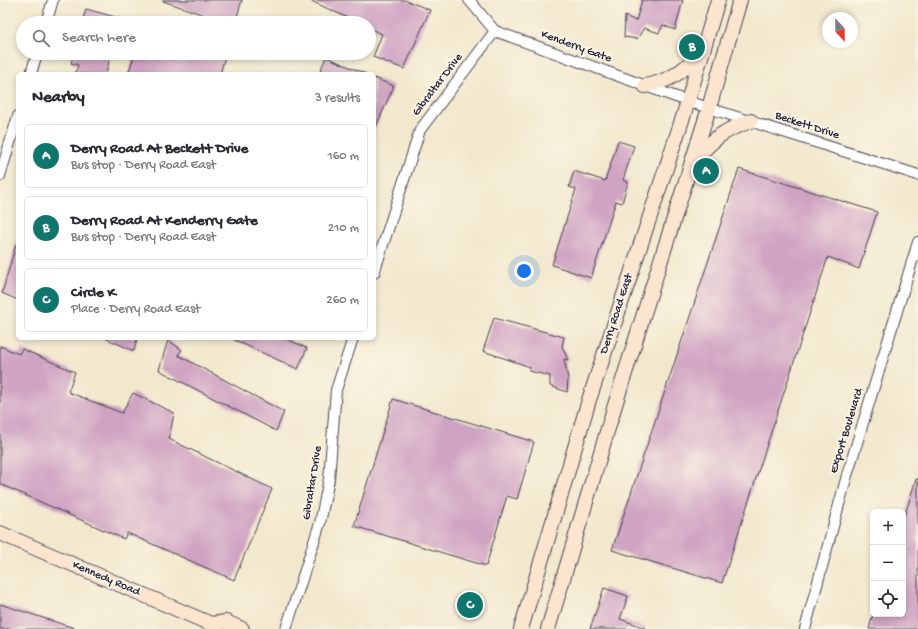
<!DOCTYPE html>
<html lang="en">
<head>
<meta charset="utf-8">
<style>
  body { margin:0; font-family:"Gochi Hand",sans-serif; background:#f2f2f3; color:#2b2b33 }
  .controls { position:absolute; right:12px; bottom:12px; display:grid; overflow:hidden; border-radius:6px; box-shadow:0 2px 6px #0003 }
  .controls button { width:36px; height:36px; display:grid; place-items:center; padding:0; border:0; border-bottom:1px solid #e1e1e2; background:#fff; color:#2b2b33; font:20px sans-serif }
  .compass { position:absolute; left:822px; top:12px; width:36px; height:36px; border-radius:50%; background:#fff; box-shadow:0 2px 6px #0003; rotate:158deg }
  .you { position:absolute; left:524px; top:271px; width:14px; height:14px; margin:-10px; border:3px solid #fff; border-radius:50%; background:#1a73e8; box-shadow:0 0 0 6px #1a73e833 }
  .badge { display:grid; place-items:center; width:26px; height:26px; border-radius:50%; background:#0f766e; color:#fff; font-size:13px; font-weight:700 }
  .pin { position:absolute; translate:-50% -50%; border:2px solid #fff; box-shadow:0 1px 4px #0006 }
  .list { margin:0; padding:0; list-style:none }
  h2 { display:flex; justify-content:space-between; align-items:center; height:52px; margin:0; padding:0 16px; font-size:17px }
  h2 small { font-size:13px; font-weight:400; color:#7c7c81 }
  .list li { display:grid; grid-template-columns:26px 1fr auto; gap:12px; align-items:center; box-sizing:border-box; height:64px; margin:0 8px 8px; padding:0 8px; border:1px solid #e1e1e2; border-radius:6px }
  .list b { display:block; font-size:15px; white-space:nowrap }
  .list p { margin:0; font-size:13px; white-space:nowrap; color:#7c7c81 }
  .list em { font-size:13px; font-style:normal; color:#7c7c81 }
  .icon { flex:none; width:22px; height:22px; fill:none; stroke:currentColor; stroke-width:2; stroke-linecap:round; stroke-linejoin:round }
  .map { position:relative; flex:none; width:918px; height:629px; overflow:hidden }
  .search { position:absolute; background:#fff; box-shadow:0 2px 6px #0003; left:16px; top:16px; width:360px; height:44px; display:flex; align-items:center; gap:10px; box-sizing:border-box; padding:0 14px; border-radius:22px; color:#7c7c81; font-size:15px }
  .panel { position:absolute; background:#fff; box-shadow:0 2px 6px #0003; left:16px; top:72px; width:360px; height:268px; border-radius:6px }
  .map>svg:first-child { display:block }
  .building { fill:#cfa3c2 }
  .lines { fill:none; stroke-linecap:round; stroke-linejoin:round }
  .street-casing { stroke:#414051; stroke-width:12 }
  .secondary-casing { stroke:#414051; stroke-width:16 }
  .street { stroke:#fff; stroke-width:10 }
  .secondary { stroke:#fce5cf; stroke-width:14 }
  .labels { text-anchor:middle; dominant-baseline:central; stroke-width:4; stroke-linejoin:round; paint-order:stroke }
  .street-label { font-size:12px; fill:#22223b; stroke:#fcf5e5 }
</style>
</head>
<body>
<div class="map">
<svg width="918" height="629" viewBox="0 0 918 629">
  <rect width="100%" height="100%" fill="#fcf5e5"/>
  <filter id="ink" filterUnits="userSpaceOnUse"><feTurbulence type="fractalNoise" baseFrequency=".025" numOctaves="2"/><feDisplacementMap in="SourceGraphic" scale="8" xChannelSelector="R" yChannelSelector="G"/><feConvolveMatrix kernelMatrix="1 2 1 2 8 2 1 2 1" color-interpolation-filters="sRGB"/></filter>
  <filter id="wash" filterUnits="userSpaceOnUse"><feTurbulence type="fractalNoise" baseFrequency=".012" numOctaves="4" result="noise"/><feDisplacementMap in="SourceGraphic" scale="16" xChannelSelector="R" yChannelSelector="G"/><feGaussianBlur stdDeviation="0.9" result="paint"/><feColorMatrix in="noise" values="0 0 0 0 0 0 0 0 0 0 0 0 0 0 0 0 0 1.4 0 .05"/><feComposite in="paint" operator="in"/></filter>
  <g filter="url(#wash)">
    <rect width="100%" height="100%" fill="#f2e8cd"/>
    <g id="blocks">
      <g class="building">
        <path d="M 163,0 L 242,0 L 235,23 L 228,23 L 163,1 Z"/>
        <path d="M 309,0 L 405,0 L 430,10 L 404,69 L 373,57 L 382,34 L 369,28 L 369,23 L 359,23 Z"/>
        <path d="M 642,0 L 683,0 L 675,30 L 663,25 L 659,33 L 644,28 L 637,39 L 624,37 L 625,16 L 636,21 Z"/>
        <path d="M 86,9 L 130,21 L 129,23 L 82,23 Z"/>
        <path d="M 74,53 L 111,53 L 106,74 L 75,74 L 78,65 L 71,63 Z"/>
        <path d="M 135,53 L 226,53 L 220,74 L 128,74 Z"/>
        <path d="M 326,57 L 366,74 L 319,74 Z"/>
        <path d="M 374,78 L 394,86 L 374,131 Z"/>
        <path d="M 618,141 L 634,146 L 623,180 L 628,182 L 622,203 L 616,201 L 591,278 L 552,265 L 576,189 L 569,187 L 574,171 L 605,181 Z"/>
        <path d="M 739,169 L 877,212 L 859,269 L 828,257 L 722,583 L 612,550 Z"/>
        <path d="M 16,244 L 18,245 L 18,300 L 2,293 Z"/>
        <path d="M 494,318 L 564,337 L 562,346 L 568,360 L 564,359 L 568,379 L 567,392 L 550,386 L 550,376 L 529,371 L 530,367 L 483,351 Z"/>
        <path d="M 105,338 L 137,338 L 134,351 Z"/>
        <path d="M 230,338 L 284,338 L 307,348 L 298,369 Z"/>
        <path d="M 168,340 L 182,350 L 178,355 L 284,412 L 276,431 L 159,370 Z"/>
        <path d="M 0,346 L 19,354 L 22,349 L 75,372 L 68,392 L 122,413 L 133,393 L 174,413 L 169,439 L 272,489 L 234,580 L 127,533 L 124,539 L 0,484 Z"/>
        <path d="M 393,399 L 534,442 L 517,499 L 507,496 L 486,566 L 354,526 Z"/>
        <path d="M 916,479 L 918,479 L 918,629 L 869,629 L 873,614 L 903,614 L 903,521 Z"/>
        <path d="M 604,588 L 628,596 L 620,619 L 645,628 L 645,629 L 590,629 Z"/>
        <path d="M 462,598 L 481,603 L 478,613 L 459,607 Z"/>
        <path d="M 0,604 L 74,628 L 74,629 L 0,629 Z"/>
      </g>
    </g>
  </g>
  <g filter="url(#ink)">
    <use href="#blocks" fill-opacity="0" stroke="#414051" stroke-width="1"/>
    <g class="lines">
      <defs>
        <g id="street">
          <path d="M 469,0 L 495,31 L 687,101 L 918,175"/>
          <path d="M 46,23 L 53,0"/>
          <path d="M 31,74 L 37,53"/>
          <path d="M 0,176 L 18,116"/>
          <path d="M 374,273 L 420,130 L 495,31"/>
          <path d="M 286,629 L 320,523 L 329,479 L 336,390 L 353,338"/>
          <path d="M 805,629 L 846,479 L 918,242"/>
        </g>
        <g id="secondary">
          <path d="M 645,86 C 672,81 682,71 701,53"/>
          <path d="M 695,159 C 715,138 723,130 751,121"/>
          <path d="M 0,533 L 211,624 L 216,629"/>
          <path d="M 211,624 L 226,622 L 242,629"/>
          <path d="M 521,629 L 589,400 L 684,114 L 718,0"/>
          <path d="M 548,629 L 615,405 L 709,108 L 740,0"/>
        </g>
      </defs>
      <use href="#street" class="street-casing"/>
      <use href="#secondary" class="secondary-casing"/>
      <use href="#street" class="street"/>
      <use href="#secondary" class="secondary"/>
    </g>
  </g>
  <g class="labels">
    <g class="street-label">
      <text transform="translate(576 47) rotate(20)">Kenderry Gate</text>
      <text transform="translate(438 85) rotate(-53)">Gibraltar Drive</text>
      <text transform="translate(807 126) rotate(18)">Beckett Drive</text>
      <text transform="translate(617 314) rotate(-72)">Derry Road East</text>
      <text transform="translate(847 431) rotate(-73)">Export Boulevard</text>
      <text transform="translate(313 483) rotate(-81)">Gibraltar Drive</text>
      <text transform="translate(106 579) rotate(23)">Kennedy Road</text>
    </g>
  </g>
</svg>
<div class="controls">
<button>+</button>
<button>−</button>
<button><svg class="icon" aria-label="locate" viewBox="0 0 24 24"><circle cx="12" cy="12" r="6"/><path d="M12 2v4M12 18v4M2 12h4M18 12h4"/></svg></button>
</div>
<svg class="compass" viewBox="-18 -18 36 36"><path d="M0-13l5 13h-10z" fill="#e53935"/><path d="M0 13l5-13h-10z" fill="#7c7c81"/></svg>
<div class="you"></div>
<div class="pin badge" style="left:706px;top:171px">A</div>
<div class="pin badge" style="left:692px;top:47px">B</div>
<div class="pin badge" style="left:470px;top:605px">C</div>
<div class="search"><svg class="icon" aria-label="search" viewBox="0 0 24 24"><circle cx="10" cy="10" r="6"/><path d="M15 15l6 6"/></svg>Search here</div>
<section class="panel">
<h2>Nearby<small>3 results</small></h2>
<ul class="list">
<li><span class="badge">A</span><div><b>Derry Road At Beckett Drive</b><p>Bus stop · Derry Road East</p></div><em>160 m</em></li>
<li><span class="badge">B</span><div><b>Derry Road At Kenderry Gate</b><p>Bus stop · Derry Road East</p></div><em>210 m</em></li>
<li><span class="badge">C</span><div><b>Circle K</b><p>Place · Derry Road East</p></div><em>260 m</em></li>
</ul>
</section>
</div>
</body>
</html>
